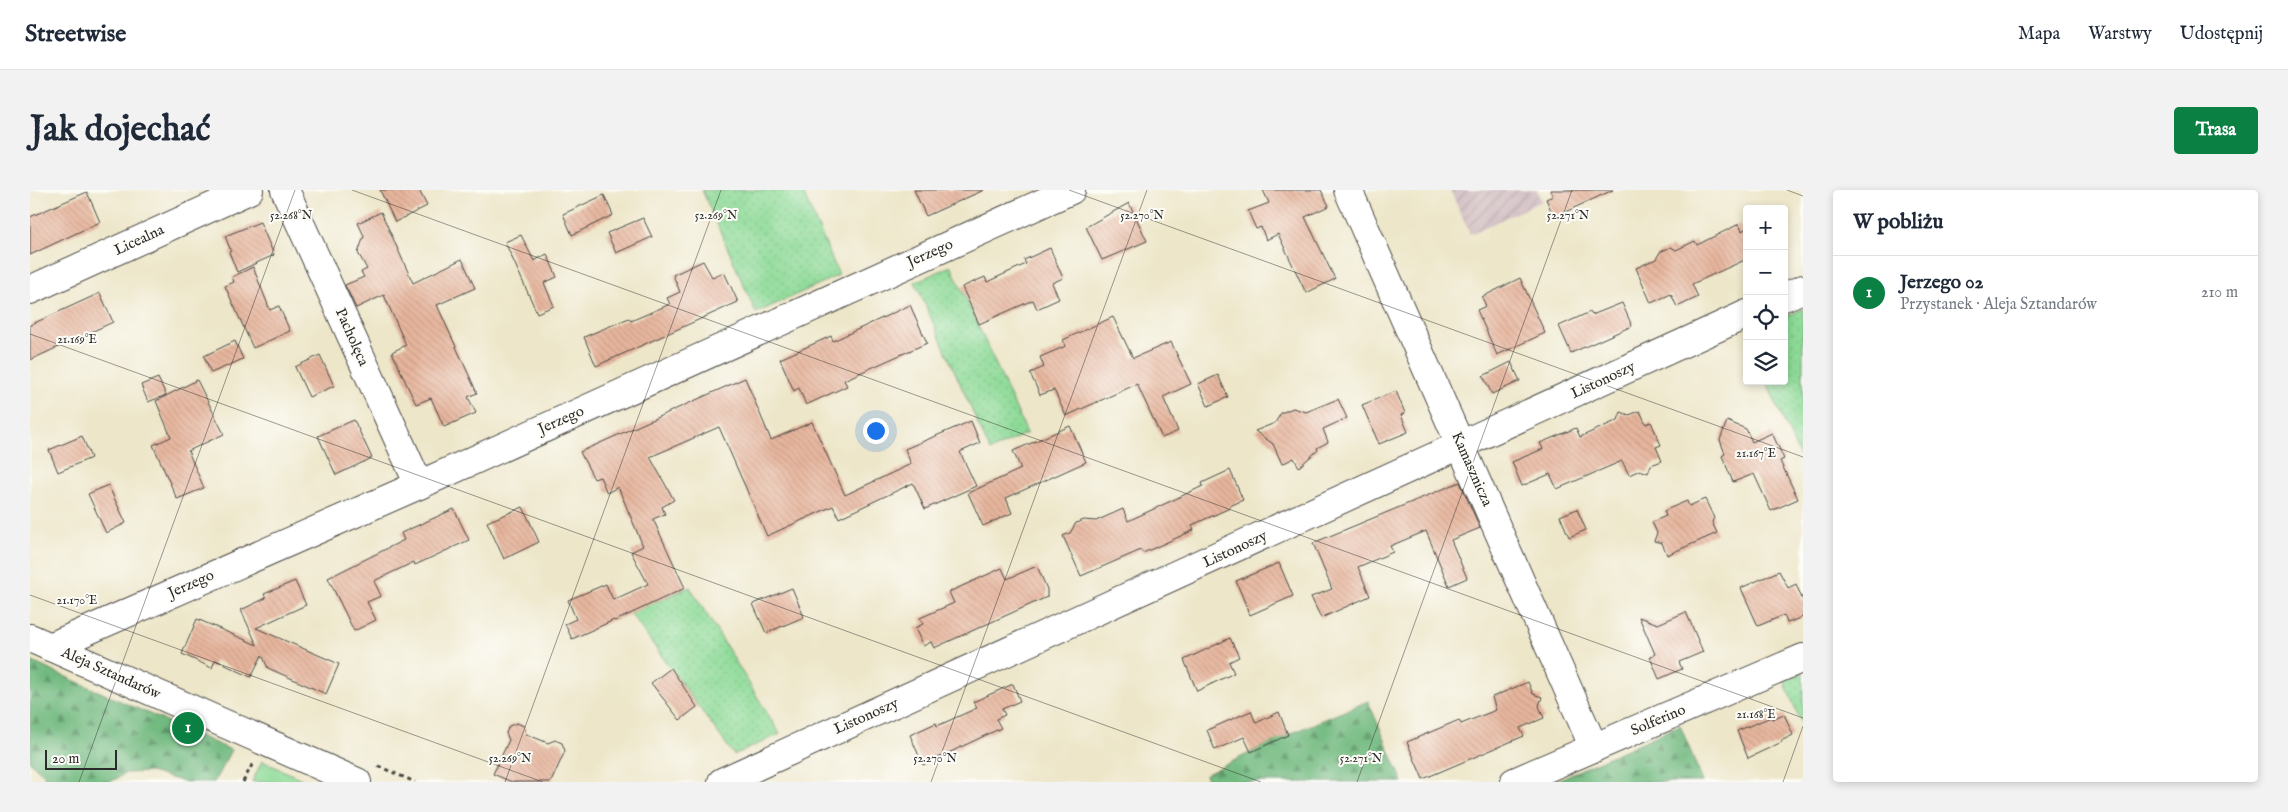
<!DOCTYPE html>
<html lang="pl">
<head>
<meta charset="utf-8">
<style>
  body { margin:0; font-family:"IM FELL English",serif; background:#f2f2f3; color:#1f2937 }
  .controls { position:absolute; right:15px; top:15px; display:grid; overflow:hidden; border-radius:5px; box-shadow:0 2px 8px #0003 }
  .controls button { width:45px; height:45px; display:grid; place-items:center; padding:0; border:0; border-bottom:1px solid #e0e1e3; background:#fff; color:#1f2937; font:25px sans-serif }
  .scale { position:absolute; left:15px; bottom:12px; width:72px; box-sizing:border-box; padding-left:5px; border:2px solid #2b2b2b; border-top:0; font-size:14px; line-height:18px; white-space:nowrap; color:#2b2b2b; -webkit-text-stroke:4px #fdfcf7; paint-order:stroke }
  .you { position:absolute; left:845px; top:240px; width:18px; height:18px; margin:-12px; border:4px solid #fff; border-radius:50%; background:#1a73e8; box-shadow:0 0 0 8px #1a73e833 }
  .badge { display:grid; place-items:center; width:32px; height:32px; border-radius:50%; background:#0b8043; color:#fff; font-size:16px; font-weight:700 }
  .pin { position:absolute; translate:-50% -50%; border:2px solid #fff; box-shadow:0 1px 5px #0006 }
  .list { margin:0; padding:0; list-style:none }
  h2 { display:flex; justify-content:space-between; align-items:center; height:65px; margin:0; padding:0 20px; font-size:21px }
  h2 small { font-size:16px; font-weight:400; color:#747a83 }
  .list li { display:grid; grid-template-columns:32px 1fr auto; gap:15px; align-items:center; box-sizing:border-box; height:75px; padding:0 20px; border-top:1px solid #e0e1e3 }
  .list b { display:block; font-size:19px; white-space:nowrap }
  .list p { margin:0; font-size:16px; white-space:nowrap; color:#747a83 }
  .list em { font-size:16px; font-style:normal; color:#747a83 }
  .icon { flex:none; width:28px; height:28px; fill:none; stroke:currentColor; stroke-width:2; stroke-linecap:round; stroke-linejoin:round }
  .map { position:relative; flex:none; width:1773px; height:592px; overflow:hidden; border-radius:5px }
  header { display:flex; align-items:center; gap:30px; box-sizing:border-box; height:70px; padding:0 25px; background:#fff; border-bottom:1px solid #e0e1e3 }
  header strong { font-size:24px }
  nav { display:flex; gap:28px; margin-inline-start:auto; font-size:18px }
  .intro { display:flex; align-items:center; justify-content:space-between; box-sizing:border-box; height:120px; padding:0 30px }
  h1 { margin:0; font-size:35px }
  .button { padding:12px 22px; border-radius:5px; background:#0b8043; color:#fff; font-size:18px; font-weight:700 }
  main { display:flex; gap:30px; padding:0 30px }
  aside { flex:1; background:#fff; border-radius:5px; box-shadow:0 2px 8px #0003 }
  .map>svg:first-child { display:block }
  .industrial { fill:url(#industrial-furrows) }
  .grass { fill:url(#grass-dots); stroke:#5c8261 }
  .forest { fill:url(#forest-firs); stroke:#4e7256 }
  .garden { fill:#8dda97; stroke:#5c8261 }
  .building { fill:url(#building-back-hatch) }
  .lines { fill:none; stroke-linecap:round; stroke-linejoin:round }
  .minor-casing { stroke:#484743; stroke-width:30 }
  .path { stroke:#484743; stroke-width:3; stroke-dasharray:4 4; stroke-linecap:butt }
  .minor { stroke:#fff; stroke-width:28 }
  .ticks { fill:none; stroke:#2b2b2b; stroke-width:1; stroke-opacity:0.45 }
  .labels { text-anchor:middle; dominant-baseline:central; stroke-width:4; stroke-linejoin:round; paint-order:stroke }
  .street-label { font-size:15px; fill:#2b2b2b; stroke:#fdfcf7 }
  .ticks-label { font-size:12px; text-anchor:middle; fill:#2b2b2b; stroke:#fdfcf7; stroke-width:4; stroke-linejoin:round; paint-order:stroke }
</style>
</head>
<body>
<header>
<strong>Streetwise</strong>
<nav><a>Mapa</a><a>Warstwy</a><a>Udostępnij</a></nav>
</header>
<div class="intro"><h1>Jak dojechać</h1><a class="button">Trasa</a></div>
<main>
<div class="map">
<svg width="1773" height="592" viewBox="0 0 1773 592">
  <defs>
    <pattern id="industrial-furrows" width="10" height="10" patternUnits="userSpaceOnUse" patternTransform="scale(1.25)"><rect width="10" height="10" fill="#d2bec2"/><path d="M-1 1l2-2M0 10L10 0M9 11l2-2" fill="none" stroke="#b4a3a7"/></pattern>
    <pattern id="grass-dots" width="8" height="8" patternUnits="userSpaceOnUse" patternTransform="scale(1.25)"><rect width="8" height="8" fill="#8dda97"/><path d="M2 2h.1M6 6h.1" fill="none" stroke="#7abb82" stroke-width="1.8" stroke-linecap="round"/></pattern>
    <pattern id="forest-firs" width="22" height="20" patternUnits="userSpaceOnUse" patternTransform="scale(1.25)"><rect width="22" height="20" fill="#72ba80"/><path d="M5 1l3.5 6h-7zM16 11l3.5 6h-7z" fill="#5e9769"/></pattern>
    <pattern id="building-back-hatch" width="6" height="6" patternUnits="userSpaceOnUse" patternTransform="scale(1.25)"><rect width="6" height="6" fill="#e7b59d"/><path d="M-1 5l2 2M0 0l6 6M5-1l2 2" fill="none" stroke="#c69c87"/></pattern>
  </defs>
  <rect width="100%" height="100%" fill="#fdfcf7"/>
  <filter id="ink" filterUnits="userSpaceOnUse"><feTurbulence type="fractalNoise" baseFrequency=".02" numOctaves="2"/><feDisplacementMap in="SourceGraphic" scale="10" xChannelSelector="R" yChannelSelector="G"/><feConvolveMatrix kernelMatrix="1 2 1 2 8 2 1 2 1" color-interpolation-filters="sRGB"/></filter>
  <filter id="wash" filterUnits="userSpaceOnUse"><feTurbulence type="fractalNoise" baseFrequency=".0096" numOctaves="4" result="noise"/><feDisplacementMap in="SourceGraphic" scale="20" xChannelSelector="R" yChannelSelector="G"/><feGaussianBlur stdDeviation="1.12" result="paint"/><feColorMatrix in="noise" values="0 0 0 0 0 0 0 0 0 0 0 0 0 0 0 0 0 1.4 0 .05"/><feComposite in="paint" operator="in"/></filter>
  <g filter="url(#wash)">
    <rect width="100%" height="100%" fill="#ede6c9"/>
    <path class="industrial" d="M 1420,0 L 1507,0 L 1512,11 L 1440,44 Z"/>
    <g class="grass">
      <path d="M 672,0 L 772,0 L 809,85 L 726,123 Z"/>
      <path d="M 921,76 L 997,243 L 960,261 L 885,92 Z"/>
      <path d="M 1773,119 L 1773,274 L 1736,191 L 1754,191 L 1754,127 Z"/>
      <path d="M 660,397 L 750,544 L 704,565 L 600,423 Z"/>
      <path d="M 1773,482 L 1773,537 L 1754,491 Z"/>
    </g>
    <g class="forest">
      <path d="M 0,471 L 201,560 L 184,592 L 155,592 L 120,582 L 96,583 L 80,592 L 16,592 L 14,585 L 0,572 Z"/>
      <path d="M 1338,511 L 1373,592 L 1178,592 L 1175,585 L 1248,549 Z"/>
      <path d="M 1650,535 L 1673,592 L 1523,592 Z"/>
    </g>
    <path class="garden" d="M 232,571 L 278,592 L 222,592 Z"/>
    <g id="blocks">
      <g class="building">
        <path d="M 350,0 L 389,0 L 397,16 L 365,32 Z"/>
        <path d="M 884,0 L 954,0 L 896,26 Z"/>
        <path d="M 1233,0 L 1291,0 L 1299,16 L 1275,27 L 1305,89 L 1276,103 L 1248,44 L 1236,50 L 1231,37 L 1226,39 L 1218,21 L 1239,13 Z"/>
        <path d="M 1520,0 L 1583,0 L 1524,27 L 1516,9 L 1523,6 Z"/>
        <path d="M 57,2 L 70,32 L 0,65 L 0,27 Z"/>
        <path d="M 574,5 L 583,25 L 542,45 L 533,24 Z"/>
        <path d="M 1099,13 L 1117,51 L 1072,70 L 1056,37 Z"/>
        <path d="M 351,22 L 383,93 L 432,69 L 445,98 L 407,115 L 447,203 L 438,207 L 446,223 L 414,237 L 401,208 L 386,214 L 376,193 L 362,162 L 376,155 L 354,105 L 326,118 L 315,95 L 334,87 L 331,82 L 337,79 L 328,63 L 334,46 L 328,33 Z"/>
        <path d="M 613,28 L 622,47 L 586,63 L 577,43 Z"/>
        <path d="M 230,32 L 244,65 L 207,82 L 199,62 L 201,61 L 195,46 Z"/>
        <path d="M 1709,34 L 1712,41 L 1717,38 L 1717,69 L 1662,94 L 1668,107 L 1647,117 L 1641,104 L 1621,113 L 1606,78 L 1626,69 L 1630,62 L 1641,57 L 1646,60 L 1665,51 L 1667,55 Z"/>
        <path d="M 491,45 L 504,71 L 517,64 L 527,87 L 514,93 L 524,116 L 507,123 L 475,52 Z"/>
        <path d="M 1020,58 L 1033,88 L 1022,93 L 1029,109 L 1007,119 L 1003,110 L 949,134 L 932,97 L 955,87 L 957,92 L 996,74 L 994,70 Z"/>
        <path d="M 673,71 L 682,87 L 694,82 L 708,112 L 566,176 L 554,147 L 599,128 L 601,131 L 640,114 L 637,108 L 650,102 L 643,85 Z"/>
        <path d="M 223,77 L 240,120 L 249,116 L 260,141 L 223,158 L 195,96 L 204,92 L 202,87 Z"/>
        <path d="M 1490,88 L 1515,143 L 1467,165 L 1447,120 L 1456,116 L 1452,107 Z"/>
        <path d="M 70,103 L 83,132 L 0,170 L 0,135 Z"/>
        <path d="M 1592,113 L 1602,136 L 1541,163 L 1529,136 L 1560,122 L 1562,125 Z"/>
        <path d="M 880,115 L 897,153 L 814,190 L 817,196 L 776,215 L 769,198 L 764,201 L 750,169 L 801,146 L 803,151 Z"/>
        <path d="M 1083,127 L 1103,168 L 1141,152 L 1161,194 L 1133,207 L 1148,241 L 1132,248 L 1107,194 L 1036,226 L 1024,200 L 1010,205 L 1000,183 L 1014,177 L 1010,167 L 1036,156 L 1033,150 Z"/>
        <path d="M 205,151 L 213,169 L 181,183 L 174,166 Z"/>
        <path d="M 290,165 L 304,196 L 279,207 L 265,177 Z"/>
        <path d="M 1481,172 L 1490,191 L 1462,204 L 1453,186 Z"/>
        <path d="M 1188,185 L 1198,207 L 1178,216 L 1168,194 Z"/>
        <path d="M 128,188 L 136,205 L 118,212 L 111,195 Z"/>
        <path d="M 715,188 L 741,250 L 782,232 L 815,305 L 881,274 L 875,259 L 941,231 L 950,253 L 930,262 L 946,296 L 895,319 L 883,293 L 809,328 L 803,316 L 737,346 L 689,237 L 620,267 L 644,310 L 632,317 L 635,324 L 623,329 L 655,398 L 585,431 L 584,430 L 542,449 L 535,434 L 546,429 L 538,410 L 576,394 L 583,410 L 618,394 L 601,362 L 613,356 L 588,297 L 577,303 L 570,287 L 564,289 L 550,262 Z"/>
        <path d="M 167,190 L 194,244 L 158,261 L 174,298 L 147,309 L 123,255 L 141,247 L 126,211 Z"/>
        <path d="M 1366,201 L 1375,223 L 1371,225 L 1378,242 L 1349,254 L 1332,215 Z"/>
        <path d="M 1308,209 L 1317,228 L 1293,239 L 1298,252 L 1287,258 L 1288,260 L 1269,277 L 1264,268 L 1252,274 L 1243,254 L 1225,241 L 1245,233 L 1251,223 L 1263,218 L 1276,222 Z"/>
        <path d="M 1610,221 L 1616,234 L 1621,232 L 1631,255 L 1626,257 L 1632,271 L 1621,275 L 1618,283 L 1610,280 L 1599,285 L 1592,271 L 1527,299 L 1520,284 L 1492,296 L 1482,272 L 1513,259 L 1510,253 L 1546,238 L 1550,247 L 1588,230 L 1591,222 L 1599,225 Z"/>
        <path d="M 324,230 L 342,268 L 306,285 L 288,246 Z"/>
        <path d="M 1697,231 L 1716,239 L 1722,252 L 1742,243 L 1754,269 L 1750,271 L 1768,309 L 1741,321 L 1724,284 L 1703,292 L 1692,266 L 1695,264 L 1690,250 Z"/>
        <path d="M 1040,236 L 1056,272 L 976,308 L 982,323 L 953,336 L 938,303 L 991,279 L 983,261 Z"/>
        <path d="M 52,246 L 61,268 L 28,282 L 19,260 Z"/>
        <path d="M 1200,280 L 1213,310 L 1200,316 L 1200,318 L 1162,335 L 1164,340 L 1113,363 L 1111,360 L 1051,386 L 1033,346 L 1040,343 L 1046,333 L 1054,330 L 1066,331 L 1093,319 L 1098,331 L 1173,296 L 1172,293 Z"/>
        <path d="M 1430,292 L 1450,338 L 1421,350 L 1437,388 L 1419,396 L 1396,341 L 1360,356 L 1363,362 L 1328,377 L 1340,406 L 1291,428 L 1281,407 L 1302,399 L 1283,353 Z"/>
        <path d="M 78,295 L 96,333 L 76,343 L 58,304 Z"/>
        <path d="M 1675,309 L 1684,328 L 1682,332 L 1687,343 L 1637,365 L 1632,353 L 1624,351 L 1627,343 L 1622,332 L 1636,326 L 1634,321 L 1645,316 L 1657,311 L 1659,316 Z"/>
        <path d="M 493,317 L 509,352 L 474,369 L 457,332 Z"/>
        <path d="M 424,319 L 439,350 L 385,375 L 384,372 L 344,391 L 351,406 L 337,412 L 346,430 L 324,441 L 298,388 L 374,350 L 371,343 Z"/>
        <path d="M 1547,319 L 1556,340 L 1539,347 L 1530,326 Z"/>
        <path d="M 1249,373 L 1263,406 L 1220,425 L 1206,391 Z"/>
        <path d="M 1007,376 L 1017,399 L 1017,407 L 904,458 L 901,452 L 893,456 L 885,438 L 893,434 L 890,428 L 924,413 L 919,402 L 972,378 L 977,389 Z"/>
        <path d="M 1749,381 L 1758,398 L 1766,394 L 1773,411 L 1773,427 L 1757,433 L 1754,425 L 1728,436 L 1711,398 Z"/>
        <path d="M 265,391 L 276,415 L 226,438 L 309,474 L 296,504 L 238,478 L 232,465 L 221,487 L 185,470 L 182,478 L 152,464 L 167,429 L 227,455 L 211,420 L 236,408 L 234,404 Z"/>
        <path d="M 762,398 L 774,427 L 736,443 L 723,414 Z"/>
        <path d="M 1656,422 L 1673,462 L 1649,472 L 1652,479 L 1629,489 L 1620,467 L 1625,464 L 1609,427 L 1628,434 Z"/>
        <path d="M 1200,448 L 1209,467 L 1199,472 L 1204,483 L 1167,501 L 1154,470 Z"/>
        <path d="M 641,478 L 667,517 L 650,530 L 621,493 Z"/>
        <path d="M 1498,492 L 1503,504 L 1512,507 L 1509,516 L 1514,528 L 1490,538 L 1494,546 L 1393,589 L 1377,552 L 1429,530 L 1431,534 L 1466,520 L 1462,507 Z"/>
        <path d="M 983,494 L 990,511 L 972,519 L 975,525 L 966,529 L 971,538 L 893,575 L 880,545 L 906,533 L 907,536 L 947,518 L 943,512 Z"/>
        <path d="M 1221,521 L 1226,533 L 1249,522 L 1258,545 L 1221,562 L 1214,547 L 1185,560 L 1177,540 Z"/>
        <path d="M 1754,524 L 1763,545 L 1751,551 L 1752,552 L 1718,568 L 1707,541 L 1741,527 L 1742,529 Z"/>
        <path d="M 487,533 L 494,536 L 496,544 L 518,553 L 525,550 L 532,553 L 535,561 L 521,592 L 482,592 L 463,584 L 479,550 L 476,543 L 479,536 Z"/>
      </g>
    </g>
  </g>
  <g filter="url(#ink)">
    <use href="#blocks" fill-opacity="0" stroke="#484743" stroke-width="1"/>
    <g class="lines">
      <defs>
        <g id="minor">
          <path d="M 255,0 L 389,295"/>
          <path d="M 1318,0 L 1564,558"/>
          <path d="M 0,100 L 219,0"/>
          <path d="M 1754,107 L 1773,99"/>
          <path d="M 0,448 L 327,592"/>
          <path d="M 20,457 L 389,295 L 1041,0"/>
          <path d="M 692,592 L 1717,124"/>
          <path d="M 1484,592 L 1773,468"/>
        </g>
      </defs>
      <use href="#minor" class="minor-casing"/>
      <g class="path">
        <path d="M 348,576 L 385,592"/>
        <path d="M 213,592 L 223,573"/>
      </g>
      <use href="#minor" class="minor"/>
    </g>
  </g>
  <path class="ticks" d="M 322,0 L 1773,528M 1039,0 L 1773,267M 1757,0 L 1773,6M 0,144 L 1231,592M 0,405 L 513,592M 49,592 L 265,0M 475,592 L 691,0M 901,592 L 1117,0M 1327,592 L 1542,0M 1753,592 L 1773,536"/>
  <g class="labels">
    <g class="street-label">
      <text transform="translate(109 50) rotate(-25)">Licealna</text>
      <text transform="translate(900 63) rotate(-24)">Jerzego</text>
      <text transform="translate(322 147) rotate(66)">Pacholęca</text>
      <text transform="translate(1573 190) rotate(-25)">Listonoszy</text>
      <text transform="translate(531 230) rotate(-24)">Jerzego</text>
      <text transform="translate(1442 279) rotate(66)">Kamasznicza</text>
      <text transform="translate(1205 359) rotate(-25)">Listonoszy</text>
      <text transform="translate(161 394) rotate(-24)">Jerzego</text>
      <text transform="translate(81 483) rotate(24)">Aleja Sztandarów</text>
      <text transform="translate(836 526) rotate(-24)">Listonoszy</text>
      <text transform="translate(1628 530) rotate(-23)">Solferino</text>
    </g>
  </g>
  <g class="ticks-label">
    <text x="261" y="29">52.268°N</text>
    <text x="1112" y="29">52.270°N</text>
    <text x="1538" y="29">52.271°N</text>
    <text x="686" y="29">52.269°N</text>
    <text x="47" y="153">21.169°E</text>
    <text x="1726" y="267">21.167°E</text>
    <text x="47" y="414">21.170°E</text>
    <text x="1726" y="528">21.168°E</text>
    <text x="480" y="572">52.269°N</text>
    <text x="905" y="572">52.270°N</text>
    <text x="1331" y="572">52.271°N</text>
  </g>
</svg>
<div class="controls">
<button>+</button>
<button>−</button>
<button><svg class="icon" aria-label="locate" viewBox="0 0 24 24"><circle cx="12" cy="12" r="6"/><path d="M12 2v4M12 18v4M2 12h4M18 12h4"/></svg></button>
<button><svg class="icon" aria-label="layers" viewBox="0 0 24 24"><path d="M12 4l9 5-9 5-9-5zM3 14l9 5 9-5"/></svg></button>
</div>
<div class="scale">20 m</div>
<div class="you"></div>
<div class="pin badge" style="left:158px;top:538px">1</div>
</div>
<aside>
<h2>W pobliżu<small></small></h2>
<ul class="list">
<li><span class="badge">1</span><div><b>Jerzego 02</b><p>Przystanek · Aleja Sztandarów</p></div><em>210 m</em></li>
</ul>
</aside>
</main>
</body>
</html>
